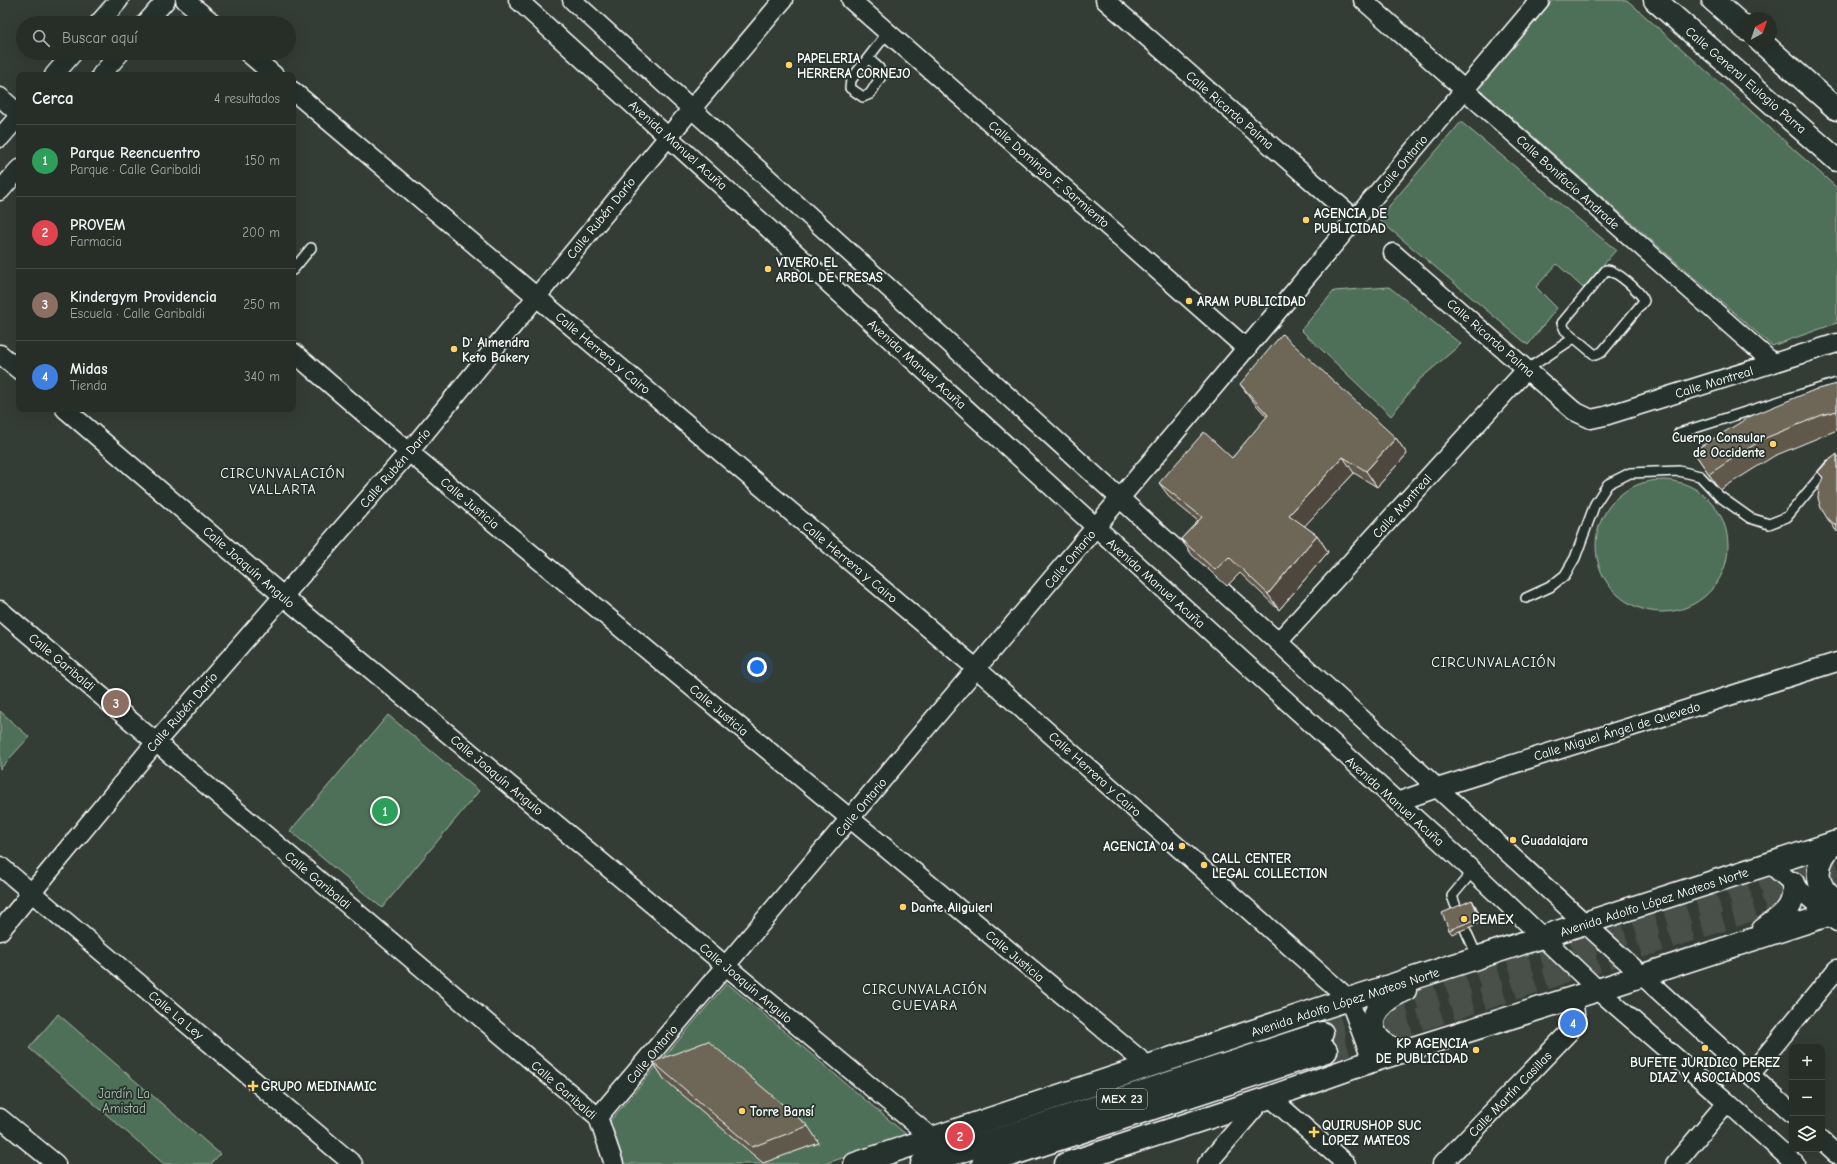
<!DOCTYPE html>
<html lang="es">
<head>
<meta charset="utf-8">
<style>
  body { margin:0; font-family:"Comic Neue",sans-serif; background:#2f3630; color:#f1f3f6 }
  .controls { position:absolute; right:12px; bottom:12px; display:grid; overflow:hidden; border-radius:8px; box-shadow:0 4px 16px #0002 }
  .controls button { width:36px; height:36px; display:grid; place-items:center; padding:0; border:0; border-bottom:1px solid #434a45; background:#272e28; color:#f1f3f6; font:20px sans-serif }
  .compass { position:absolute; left:1741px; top:12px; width:36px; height:36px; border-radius:50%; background:#272e28; box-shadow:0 4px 16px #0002; rotate:40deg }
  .you { position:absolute; left:757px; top:667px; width:14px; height:14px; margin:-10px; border:3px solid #fff; border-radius:50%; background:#1a73e8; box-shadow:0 0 0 6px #1a73e833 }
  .badge { display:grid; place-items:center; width:26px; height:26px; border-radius:50%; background:#ea580c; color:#fff; font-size:13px; font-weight:700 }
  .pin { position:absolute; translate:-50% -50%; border:2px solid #fff; box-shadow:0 1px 4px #0006 }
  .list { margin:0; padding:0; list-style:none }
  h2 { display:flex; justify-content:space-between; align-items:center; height:52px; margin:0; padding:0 16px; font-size:17px }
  h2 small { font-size:13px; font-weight:400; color:#a4a8a8 }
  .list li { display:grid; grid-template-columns:26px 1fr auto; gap:12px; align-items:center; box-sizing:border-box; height:72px; padding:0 16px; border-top:1px solid #434a45 }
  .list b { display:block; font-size:15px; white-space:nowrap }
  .list p { margin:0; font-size:13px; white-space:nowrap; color:#a4a8a8 }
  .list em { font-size:13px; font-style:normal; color:#a4a8a8 }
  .icon { flex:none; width:22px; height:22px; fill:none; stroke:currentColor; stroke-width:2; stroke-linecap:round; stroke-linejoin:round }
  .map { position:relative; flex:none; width:1837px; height:1164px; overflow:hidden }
  .search { position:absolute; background:#272e28; box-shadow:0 4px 16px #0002; left:16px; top:16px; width:280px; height:44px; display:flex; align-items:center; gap:10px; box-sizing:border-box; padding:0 14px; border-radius:22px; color:#a4a8a8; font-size:15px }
  .panel { position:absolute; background:#272e28; box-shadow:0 4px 16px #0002; left:16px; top:72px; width:280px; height:340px; border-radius:8px }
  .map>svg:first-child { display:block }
  .green { fill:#507059; stroke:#a8b8ac }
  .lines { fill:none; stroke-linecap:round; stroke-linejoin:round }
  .primary-tunnel { stroke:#485049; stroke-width:22; stroke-dasharray:22 11; stroke-linecap:butt }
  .service-casing { stroke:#fff; stroke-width:12 }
  .minor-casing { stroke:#fff; stroke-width:21 }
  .tertiary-casing { stroke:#fff; stroke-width:25 }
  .secondary-casing { stroke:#fff; stroke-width:25 }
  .primary-casing { stroke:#fff; stroke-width:25 }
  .service { stroke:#26332d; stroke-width:9 }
  .minor { stroke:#26332d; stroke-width:18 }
  .tertiary { stroke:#26332d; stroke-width:22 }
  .secondary { stroke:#26332d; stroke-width:22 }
  .primary { stroke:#26332d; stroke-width:22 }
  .wall { fill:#5f584b; stroke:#fff }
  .shaded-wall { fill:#4d473d; stroke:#fff }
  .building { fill:#6e6657; stroke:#fff }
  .poi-dot { fill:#ffd166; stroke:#26332d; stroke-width:1.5 }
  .labels { text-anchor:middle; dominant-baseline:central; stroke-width:3.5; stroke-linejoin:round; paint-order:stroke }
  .shield { fill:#26332d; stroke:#bec2c0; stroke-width:1 }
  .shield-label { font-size:12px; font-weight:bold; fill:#fff }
  .poi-label { font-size:13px; font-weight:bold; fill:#fff; stroke:#26332d; text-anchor:start }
  .street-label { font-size:13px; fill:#fff; stroke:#26332d }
  .park-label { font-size:13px; fill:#b0bfb4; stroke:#26332d }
  .neighbourhood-label { font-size:14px; letter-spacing:1px; fill:#fff; stroke:#26332d }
</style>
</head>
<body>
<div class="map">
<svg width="1837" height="1164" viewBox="0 0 1837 1164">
  <rect width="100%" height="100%" fill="#343d35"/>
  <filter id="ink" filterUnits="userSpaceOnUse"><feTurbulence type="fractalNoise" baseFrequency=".025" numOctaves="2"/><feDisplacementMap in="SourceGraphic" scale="8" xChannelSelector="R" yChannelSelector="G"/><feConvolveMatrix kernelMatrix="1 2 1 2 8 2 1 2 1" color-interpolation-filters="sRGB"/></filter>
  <g filter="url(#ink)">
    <g class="green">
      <path d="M 1553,0 L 1627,0 L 1837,188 L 1837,323 L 1772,346 L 1479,89 Z"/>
      <path d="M 1461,122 L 1616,250 L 1583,288 L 1557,264 L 1536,287 L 1557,308 L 1528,345 L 1378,219 Z"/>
      <path d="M 1389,287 L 1461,344 L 1419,380 L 1391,416 L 1301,330 L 1334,291 Z"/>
      <circle cx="1662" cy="546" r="66"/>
      <path d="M 0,711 L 29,737 L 0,769 Z"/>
      <path d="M 388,715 L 479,791 L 382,908 L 290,831 Z"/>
      <path d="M 727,983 L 908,1136 L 824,1164 L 624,1164 L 610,1121 Z"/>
      <path d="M 58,1014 L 220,1154 L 211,1164 L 164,1164 L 29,1048 Z"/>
    </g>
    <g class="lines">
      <g class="primary-tunnel">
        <path d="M 1322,1033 L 1837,865"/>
        <path d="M 1326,1051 L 1837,882"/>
      </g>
      <defs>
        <g id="service">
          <path d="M 868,58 L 879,68 L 882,75 L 870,94 L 863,97 L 850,88 L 851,80 L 888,32"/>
          <path d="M 293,270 L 311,248"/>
          <path d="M 1606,270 C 1615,269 1642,293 1644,301 L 1602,352 L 1595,355 L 1565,330 L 1562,323 Z"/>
          <path d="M 1526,370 L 1574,338"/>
          <path d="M 1679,433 L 1837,383"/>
          <path d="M 1526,598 L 1550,587 L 1565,575 L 1575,558 L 1595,504 L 1608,484 L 1630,473 L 1679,471 L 1700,476 L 1719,496 L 1750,518 L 1769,524 L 1787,517 L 1830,465 L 1837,462"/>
          <path d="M 1458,912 L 1452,896 L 1473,871"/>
          <path d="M 1465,929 L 1478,958"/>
        </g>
        <g id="minor">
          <path d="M 185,0 L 213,23"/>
          <path d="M 518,0 L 1473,871 L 1598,990 L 1727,1102 L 1795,1164"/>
          <path d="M 572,0 L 1278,642 L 1792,1113"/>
          <path d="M 851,0 L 1247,349"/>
          <path d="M 1105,0 L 1355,219"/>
          <path d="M 1363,0 L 1773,363"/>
          <path d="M 99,23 L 119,0"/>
          <path d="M 146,23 L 166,0"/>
          <path d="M 248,53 L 274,75"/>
          <path d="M 54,75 L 73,53"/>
          <path d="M 101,75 L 120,53"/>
          <path d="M 293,91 L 977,669 L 1349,999 L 1372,1061"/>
          <path d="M 0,97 L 19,114"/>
          <path d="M 0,138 L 19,116"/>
          <path d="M 0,191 L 19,169"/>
          <path d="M 1393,253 L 1574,411 L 1591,419 L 1605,416 L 1837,343"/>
          <path d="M 293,352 L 409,452 L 1148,1066"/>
          <path d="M 0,354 L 19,370"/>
          <path d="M 65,409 L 283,596 L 932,1138"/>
          <path d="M 0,610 L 598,1117 L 614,1164"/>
          <path d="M 1278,642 L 1526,370"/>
          <path d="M 1397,802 L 1437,788 L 1837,662"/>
          <path d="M 1770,864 L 1837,922"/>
          <path d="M 0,866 L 353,1164"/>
          <path d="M 0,931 L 156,742 L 409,452 L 668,137 L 783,0"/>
          <path d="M 1750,1075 L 1837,969"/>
          <path d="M 1270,1097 L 1346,1164"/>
          <path d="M 598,1117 L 1540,0"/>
          <path d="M 0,1118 L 56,1164"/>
          <path d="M 1822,1140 L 1837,1154"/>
          <path d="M 1207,1164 L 1262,1100"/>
          <path d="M 1442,1164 L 1570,1031 C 1578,1020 1575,1011 1572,998"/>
          <path d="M 1675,1164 L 1727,1102"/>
        </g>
        <g id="tertiary">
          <path d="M 1655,0 L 1837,160"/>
          <path d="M 1713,0 L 1747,30"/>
          <path d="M 1761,42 L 1837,109"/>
        </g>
        <g id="secondary">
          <path d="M 1834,843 C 1815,861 1811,886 1837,901"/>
          <path d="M 1763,930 C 1782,915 1796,910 1793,883"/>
          <path d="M 1400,1052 C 1393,1048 1384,1045 1379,1039 C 1361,1016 1386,998 1405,990"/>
          <path d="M 855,1164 L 1349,999 L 1837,842"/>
          <path d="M 1066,1164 L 1262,1100 L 1372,1061 L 1598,990 L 1837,912"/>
        </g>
        <g id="primary">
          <path d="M 859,1164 L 867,1160"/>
          <path d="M 922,1164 L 1322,1033"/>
          <path d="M 983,1164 L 1326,1051"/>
        </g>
      </defs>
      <use href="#service" class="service-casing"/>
      <use href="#minor" class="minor-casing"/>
      <use href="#tertiary" class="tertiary-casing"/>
      <use href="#secondary" class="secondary-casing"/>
      <use href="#primary" class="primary-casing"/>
      <use href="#service" class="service"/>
      <use href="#minor" class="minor"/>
      <use href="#tertiary" class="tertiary"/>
      <use href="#secondary" class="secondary"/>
      <use href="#primary" class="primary"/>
    </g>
    <g class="wall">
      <path d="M 1240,384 L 1396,438 L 1407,454 L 1377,487 L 1354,473 L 1304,526 L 1317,535 L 1328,552 L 1279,610 L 1240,573 L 1227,586 L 1192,555 L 1181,539 L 1198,521 L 1171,499 L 1159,483 L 1232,458 L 1267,417 L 1252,400 Z"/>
      <path d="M 1837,384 L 1837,430 L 1774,456 L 1720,490 L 1693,451 Z"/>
      <path d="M 1837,454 L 1837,532 L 1827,518 L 1823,478 L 1818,472 Z"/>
      <path d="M 1472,900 L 1475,905 L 1483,922 L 1452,934 L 1449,930 Z"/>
      <path d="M 653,1062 L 808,1126 L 819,1143 L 763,1163 L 664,1079 Z"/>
    </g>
    <g class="shaded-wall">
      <path d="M 1396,438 L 1407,454 L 1377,487 L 1366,471 Z"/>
      <path d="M 1343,457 L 1354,473 L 1300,531 L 1289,515 Z"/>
      <path d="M 1317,535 L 1328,552 L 1279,610 L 1268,594 Z"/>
      <path d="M 1472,900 L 1475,905 L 1483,922 L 1480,918 Z"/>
    </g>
    <g class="building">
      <path d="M 1282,334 L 1396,438 L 1366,471 L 1343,457 L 1289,515 L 1317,535 L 1268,594 L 1229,557 L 1215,570 L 1181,539 L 1202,517 L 1159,483 L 1204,432 L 1232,458 L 1268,415 L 1240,384 Z"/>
      <path d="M 1837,384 L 1837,411 L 1822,415 L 1763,439 L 1709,474 L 1693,451 L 1751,416 L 1814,390 Z"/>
      <path d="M 1837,454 L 1837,526 L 1827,518 L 1821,508 L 1818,498 L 1819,487 L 1823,477 L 1818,472 L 1827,462 Z"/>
      <path d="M 1472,900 L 1480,918 L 1449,930 L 1442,913 Z"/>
      <path d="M 708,1041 L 808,1126 L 752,1147 L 653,1062 Z"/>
    </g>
  </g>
  <g class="poi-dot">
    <circle cx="789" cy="65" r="4"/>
    <circle cx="1306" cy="220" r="4"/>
    <circle cx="768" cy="269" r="4"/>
    <circle cx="1189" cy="301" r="4"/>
    <circle cx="454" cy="349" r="4"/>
    <circle cx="1773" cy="444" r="4"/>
    <circle cx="1513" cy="840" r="4"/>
    <circle cx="1182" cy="846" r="4"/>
    <circle cx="1204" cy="865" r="4"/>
    <circle cx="903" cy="907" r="4"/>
    <circle cx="1464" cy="919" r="4"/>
    <circle cx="1705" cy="1048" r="4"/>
    <circle cx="1476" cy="1050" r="4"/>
    <path d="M251 1080h4v4h4v4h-4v4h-4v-4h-4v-4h4z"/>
    <circle cx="742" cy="1111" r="4"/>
    <path d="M1312 1126h4v4h4v4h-4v4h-4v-4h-4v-4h4z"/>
  </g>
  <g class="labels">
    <rect class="shield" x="1097" y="1089" width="50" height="20" rx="3"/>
    <g class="shield-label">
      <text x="1122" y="1099">MEX 23</text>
    </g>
    <g class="poi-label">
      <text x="797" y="58">PAPELERIA<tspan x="797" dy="15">HERRERA CORNEJO</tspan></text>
      <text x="1314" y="213">AGENCIA DE<tspan x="1314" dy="15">PUBLICIDAD</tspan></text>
      <text x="776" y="262">VIVERO EL<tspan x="776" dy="15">ARBOL DE FRESAS</tspan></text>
      <text x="1197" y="301">ARAM PUBLICIDAD</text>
      <text x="462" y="342">D' Almendra<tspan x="462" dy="15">Keto Bakery</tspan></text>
      <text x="1765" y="437" text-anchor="end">Cuerpo Consular<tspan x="1765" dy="15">de Occidente</tspan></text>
      <text x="1521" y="840">Guadalajara</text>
      <text x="1174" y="846" text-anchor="end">AGENCIA 04</text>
      <text x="1212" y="858">CALL CENTER<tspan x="1212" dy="15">LEGAL COLLECTION</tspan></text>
      <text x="911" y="907">Dante Aliguieri</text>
      <text x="1472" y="919">PEMEX</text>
      <text x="1468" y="1043" text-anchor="end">KP AGENCIA<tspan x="1468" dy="15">DE PUBLICIDAD</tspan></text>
      <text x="1705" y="1062" text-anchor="middle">BUFETE JURIDICO PEREZ<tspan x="1705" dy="15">DIAZ Y ASOCIADOS</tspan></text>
      <text x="261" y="1086">GRUPO MEDINAMIC</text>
      <text x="750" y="1111">Torre Bansí</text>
      <text x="1322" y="1125">QUIRUSHOP SUC<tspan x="1322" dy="15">LOPEZ MATEOS</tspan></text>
    </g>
    <g class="street-label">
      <text transform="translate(1746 80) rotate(41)">Calle General Eulogio Parra</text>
      <text transform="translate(1230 110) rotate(41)">Calle Ricardo Palma</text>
      <text transform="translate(678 145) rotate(42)">Avenida Manuel Acuña</text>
      <text transform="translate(1402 164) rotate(-50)">Calle Ontario</text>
      <text transform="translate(1049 174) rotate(41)">Calle Domingo F. Sarmiento</text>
      <text transform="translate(1568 182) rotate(42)">Calle Bonifacio Andrade</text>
      <text transform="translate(601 218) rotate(-51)">Calle Rubén Darío</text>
      <text transform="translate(1491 338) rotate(41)">Calle Ricardo Palma</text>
      <text transform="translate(603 353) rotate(40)">Calle Herrera y Cairo</text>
      <text transform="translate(917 364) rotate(42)">Avenida Manuel Acuña</text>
      <text transform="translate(1714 382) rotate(-17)">Calle Montreal</text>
      <text transform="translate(395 468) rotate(-49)">Calle Rubén Darío</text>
      <text transform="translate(470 503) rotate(40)">Calle Justicia</text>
      <text transform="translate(1402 506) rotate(-48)">Calle Montreal</text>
      <text transform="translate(1070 559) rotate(-50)">Calle Ontario</text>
      <text transform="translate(850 562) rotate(40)">Calle Herrera y Cairo</text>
      <text transform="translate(249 567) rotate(41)">Calle Joaquín Angulo</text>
      <text transform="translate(1156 583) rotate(42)">Avenida Manuel Acuña</text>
      <text transform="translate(62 662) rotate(40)">Calle Garibaldi</text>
      <text transform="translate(719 710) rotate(40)">Calle Justicia</text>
      <text transform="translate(182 712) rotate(-49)">Calle Rubén Darío</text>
      <text transform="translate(1617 731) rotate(-17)">Calle Miguel Ángel de Quevedo</text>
      <text transform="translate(1095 774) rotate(42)">Calle Herrera y Cairo</text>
      <text transform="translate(497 775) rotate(40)">Calle Joaquín Angulo</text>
      <text transform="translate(1395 801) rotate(42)">Avenida Manuel Acuña</text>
      <text transform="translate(861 807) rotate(-50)">Calle Ontario</text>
      <text transform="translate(318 880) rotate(40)">Calle Garibaldi</text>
      <text transform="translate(1654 902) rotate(-18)">Avenida Adolfo López Mateos Norte</text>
      <text transform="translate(1015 956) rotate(40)">Calle Justicia</text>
      <text transform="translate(746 983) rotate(40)">Calle Joaquín Angulo</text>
      <text transform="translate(1345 1002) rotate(-18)">Avenida Adolfo López Mateos Norte</text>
      <text transform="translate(176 1015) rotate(40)">Calle La Ley</text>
      <text transform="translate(652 1054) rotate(-50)">Calle Ontario</text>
      <text transform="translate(564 1090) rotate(41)">Calle Garibaldi</text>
      <text transform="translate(1510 1094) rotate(-46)">Calle Martín Casillas</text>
    </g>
    <g class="park-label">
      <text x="124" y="1093">Jardín La<tspan x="124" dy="15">Amistad</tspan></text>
    </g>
    <g class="neighbourhood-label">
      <text x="283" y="473">CIRCUNVALACIÓN<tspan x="283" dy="16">VALLARTA</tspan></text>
      <text x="1494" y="662">CIRCUNVALACIÓN</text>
      <text x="925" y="989">CIRCUNVALACIÓN<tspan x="925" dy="16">GUEVARA</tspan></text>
    </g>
  </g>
</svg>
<div class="controls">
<button>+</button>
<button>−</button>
<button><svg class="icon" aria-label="layers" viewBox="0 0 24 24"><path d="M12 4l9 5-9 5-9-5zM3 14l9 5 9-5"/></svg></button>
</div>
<svg class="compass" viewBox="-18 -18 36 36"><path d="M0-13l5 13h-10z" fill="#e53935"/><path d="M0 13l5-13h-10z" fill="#a4a8a8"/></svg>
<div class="you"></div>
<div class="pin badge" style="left:385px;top:811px;background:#2e9e5b">1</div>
<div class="pin badge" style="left:960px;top:1136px;background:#e0444e">2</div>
<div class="pin badge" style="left:116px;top:703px;background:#8d6e63">3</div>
<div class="pin badge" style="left:1573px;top:1023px;background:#3f7fe0">4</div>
<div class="search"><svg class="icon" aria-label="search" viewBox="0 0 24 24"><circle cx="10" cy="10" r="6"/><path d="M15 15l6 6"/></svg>Buscar aquí</div>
<section class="panel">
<h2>Cerca<small>4 resultados</small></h2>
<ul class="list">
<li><span class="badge" style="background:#2e9e5b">1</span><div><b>Parque Reencuentro</b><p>Parque · Calle Garibaldi</p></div><em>150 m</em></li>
<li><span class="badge" style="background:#e0444e">2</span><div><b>PROVEM</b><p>Farmacia</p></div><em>200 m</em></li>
<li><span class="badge" style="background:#8d6e63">3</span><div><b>Kindergym Providencia</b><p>Escuela · Calle Garibaldi</p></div><em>250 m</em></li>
<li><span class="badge" style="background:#3f7fe0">4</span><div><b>Midas</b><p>Tienda</p></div><em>340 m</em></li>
</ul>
</section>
</div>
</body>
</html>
